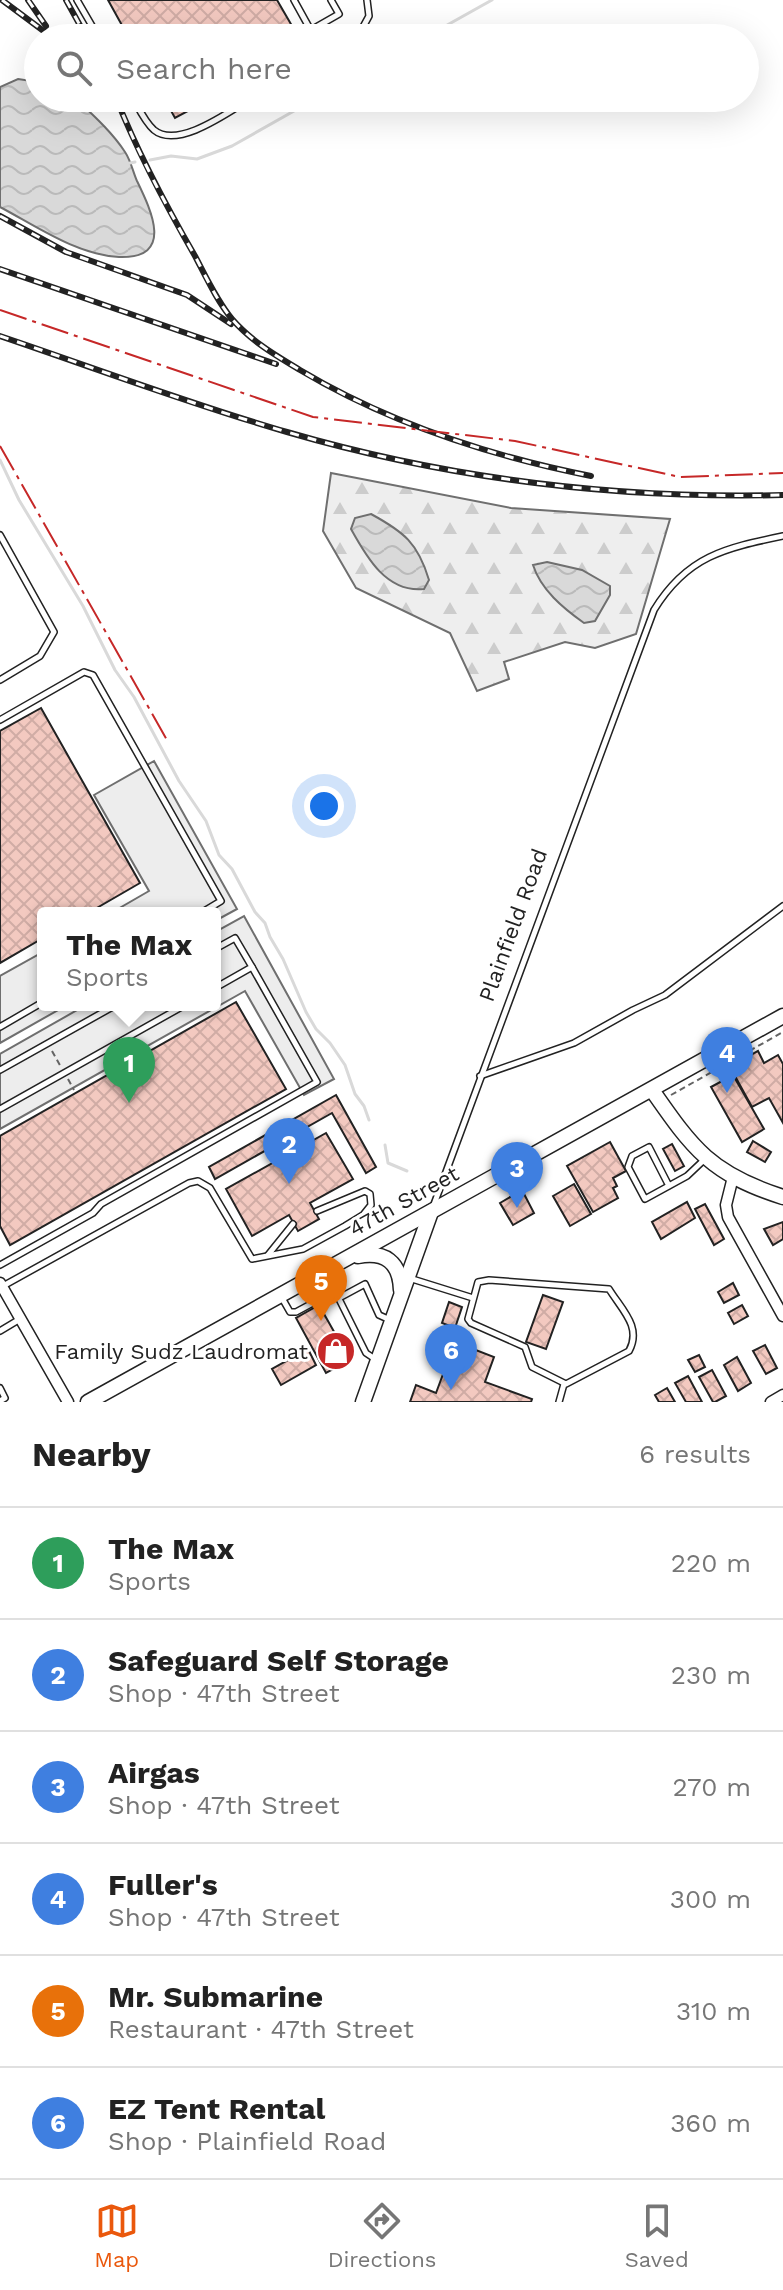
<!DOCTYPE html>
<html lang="en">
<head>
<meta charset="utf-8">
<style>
  body { margin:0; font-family:"Work Sans",sans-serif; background:#f6f6f6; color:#222 }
  .you { position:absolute; left:324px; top:806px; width:28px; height:28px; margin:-20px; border:6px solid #fff; border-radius:50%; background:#1a73e8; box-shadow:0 0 0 12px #1a73e833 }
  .badge { display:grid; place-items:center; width:52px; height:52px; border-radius:50%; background:#ea580c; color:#fff; font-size:26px; font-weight:700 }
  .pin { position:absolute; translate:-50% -66px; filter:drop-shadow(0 2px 4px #0008) }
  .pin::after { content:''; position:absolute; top:42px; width:28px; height:24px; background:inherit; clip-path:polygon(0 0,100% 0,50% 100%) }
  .popup { position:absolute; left:37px; top:907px; width:184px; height:104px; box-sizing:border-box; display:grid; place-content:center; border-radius:8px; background:#fff; filter:drop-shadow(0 2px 6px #0005); font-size:26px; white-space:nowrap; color:#767676 }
  .popup b { font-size:30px; color:#222 }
  .popup::after { content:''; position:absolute; left:50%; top:100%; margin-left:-16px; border:16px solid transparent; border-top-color:#fff }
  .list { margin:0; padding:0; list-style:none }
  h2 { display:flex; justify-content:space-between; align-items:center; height:104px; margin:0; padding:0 32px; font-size:34px }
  h2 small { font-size:26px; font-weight:400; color:#767676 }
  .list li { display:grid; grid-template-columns:52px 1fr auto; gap:24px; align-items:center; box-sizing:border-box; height:112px; padding:0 32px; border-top:2px solid #e0e0e0 }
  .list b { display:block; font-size:30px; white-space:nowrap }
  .list p { margin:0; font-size:26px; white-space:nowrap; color:#767676 }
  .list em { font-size:26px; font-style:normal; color:#767676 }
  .icon { flex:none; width:44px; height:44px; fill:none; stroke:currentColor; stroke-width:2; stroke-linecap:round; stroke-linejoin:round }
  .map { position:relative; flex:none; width:783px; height:1402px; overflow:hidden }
  .search { position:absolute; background:#fff; box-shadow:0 8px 32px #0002; left:24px; right:24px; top:24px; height:88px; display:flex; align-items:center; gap:20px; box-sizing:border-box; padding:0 28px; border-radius:44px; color:#767676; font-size:30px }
  .sheet { height:776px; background:#fff }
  nav { display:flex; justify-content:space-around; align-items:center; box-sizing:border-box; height:112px; border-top:2px solid #e0e0e0; background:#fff; font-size:22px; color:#767676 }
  nav a { display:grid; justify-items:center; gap:4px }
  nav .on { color:#ea580c }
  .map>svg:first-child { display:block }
  .forest { fill:url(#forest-firs); stroke:#6f6f6f; stroke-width:2 }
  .parking { fill:#ededed; stroke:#6f6f6f; stroke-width:2 }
  .water { fill:url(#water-waves); stroke:#6f6f6f; stroke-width:2 }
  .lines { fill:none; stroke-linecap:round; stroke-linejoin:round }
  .stream { stroke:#d9d9d9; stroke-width:3 }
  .building { fill:url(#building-cross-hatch); stroke:#222; stroke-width:2 }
  .lane-casing { stroke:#222; stroke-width:8 }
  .street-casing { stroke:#222; stroke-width:13 }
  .secondary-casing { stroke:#222; stroke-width:17 }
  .path { stroke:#646464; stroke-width:2; stroke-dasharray:6 4; stroke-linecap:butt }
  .lane { stroke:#fff; stroke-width:5 }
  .street { stroke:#fff; stroke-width:10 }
  .secondary { stroke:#fff; stroke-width:14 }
  .rail-casing { stroke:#222; stroke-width:6 }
  .rail { stroke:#fff; stroke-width:3; stroke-dasharray:9; stroke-linecap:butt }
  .power { stroke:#c62828; stroke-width:2; stroke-dasharray:28 6 4 6; stroke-linecap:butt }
  .labels { text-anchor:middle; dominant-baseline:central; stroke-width:6; stroke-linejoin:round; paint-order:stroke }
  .street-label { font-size:22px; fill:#222; stroke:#fff }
  .poi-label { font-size:22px; fill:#222; stroke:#fff; text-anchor:end }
</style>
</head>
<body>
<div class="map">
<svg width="783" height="1402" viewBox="0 0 783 1402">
  <defs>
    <pattern id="forest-firs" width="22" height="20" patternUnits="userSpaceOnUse" patternTransform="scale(2)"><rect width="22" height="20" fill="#eee"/><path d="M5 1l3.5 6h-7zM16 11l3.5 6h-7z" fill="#ccc"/></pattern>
    <pattern id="water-waves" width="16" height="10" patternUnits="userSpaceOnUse" patternTransform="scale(2)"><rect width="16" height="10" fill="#d9d9d9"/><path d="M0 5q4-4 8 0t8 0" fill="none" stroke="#bababa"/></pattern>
    <pattern id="building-cross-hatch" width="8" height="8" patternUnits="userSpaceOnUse" patternTransform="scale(2)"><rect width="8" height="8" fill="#f3c9c0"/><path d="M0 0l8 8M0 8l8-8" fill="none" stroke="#d0aca5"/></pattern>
  </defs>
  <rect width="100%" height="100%" fill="#fff"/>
  <path class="forest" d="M 331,473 L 511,508 L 670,519 L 636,634 L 595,648 L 565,642 L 504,662 L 509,679 L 477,691 L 450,633 L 356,588 L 323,531 Z"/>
  <g class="parking">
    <path d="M 154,761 L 237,909 L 215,921 L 215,913 L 111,913 L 149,891 L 94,795 Z"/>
    <path d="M 244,916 L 334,1079 L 304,1095 L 245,991 L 0,1129 L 0,1054 L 86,1005 L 215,1005 L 215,932 Z"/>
    <path d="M 43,952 L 43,1005 L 67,1005 L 0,1043 L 0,976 Z"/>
  </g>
  <g class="water">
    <path d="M 18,79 L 38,82 L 38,98 L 75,98 C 93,115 112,132 125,152 C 131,161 133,172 137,181 C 151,210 175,259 119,257 C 77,255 36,226 0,207 L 0,87 Z"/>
    <path d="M 371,514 C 404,532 418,543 429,580 L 424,589 C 387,593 367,558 351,529 L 355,518 Z"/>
    <path d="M 547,562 L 582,570 L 610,586 L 610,595 L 595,621 L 584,623 C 563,608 541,590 533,565 Z"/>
  </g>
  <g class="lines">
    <g class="stream">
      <path d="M 424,38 L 492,0"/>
      <path d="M 150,160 L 171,156 L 197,159 L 232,146 L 317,98"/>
      <path d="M 130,163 L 135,162"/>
      <path d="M 0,460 L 19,500 L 83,606 L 115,670 L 134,697 L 179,781 L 206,821 L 219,855 L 232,869 L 255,912 L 265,923 L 270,937 L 283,959 L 306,1012 L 316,1029 L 330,1043 L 345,1065 L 355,1094 L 364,1106 L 369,1120"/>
      <path d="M 385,1145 L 388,1163 L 407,1171"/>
    </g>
  </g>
  <g class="building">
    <path d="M 108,0 L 277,0 L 299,38 L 129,38 Z"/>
    <path d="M 164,98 L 212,98 L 175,118 Z"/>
    <path d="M 41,708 L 140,883 L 88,913 L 43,913 L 43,938 L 0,963 L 0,731 Z"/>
    <path d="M 236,1002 L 286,1089 L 10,1245 L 0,1226 L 0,1136 Z"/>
    <path d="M 758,1051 L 764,1063 L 778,1055 L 783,1064 L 783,1123 L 769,1098 L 752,1107 L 730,1067 Z"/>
    <path d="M 733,1075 L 764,1129 L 742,1142 L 711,1087 Z"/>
    <path d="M 336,1095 L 376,1167 L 366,1173 L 332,1113 L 215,1179 L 209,1167 Z"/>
    <path d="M 326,1133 L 353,1179 L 310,1203 L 319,1219 L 298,1231 L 289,1215 L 252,1236 L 226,1189 Z"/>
    <path d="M 753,1141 L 771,1152 L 765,1162 L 747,1152 Z"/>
    <path d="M 610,1142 L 626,1171 L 613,1178 L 617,1186 L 613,1188 L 618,1198 L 593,1212 L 567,1166 Z"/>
    <path d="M 672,1144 L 684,1166 L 675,1171 L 663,1149 Z"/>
    <path d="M 574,1184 L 591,1214 L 570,1226 L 553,1196 Z"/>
    <path d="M 522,1190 L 534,1213 L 513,1225 L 500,1203 Z"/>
    <path d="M 687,1202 L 695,1218 L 661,1239 L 652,1222 Z"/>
    <path d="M 705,1204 L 724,1239 L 714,1245 L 695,1209 Z"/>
    <path d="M 783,1222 L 783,1239 L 773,1245 L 764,1229 Z"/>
    <path d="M 733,1283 L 739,1295 L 724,1303 L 718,1292 Z"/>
    <path d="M 543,1295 L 563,1302 L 546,1349 L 526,1342 Z"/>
    <path d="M 449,1302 L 462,1307 L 455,1328 L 442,1323 Z"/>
    <path d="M 319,1305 L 350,1360 L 326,1373 L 296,1318 Z"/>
    <path d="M 742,1305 L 748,1316 L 734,1324 L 728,1313 Z"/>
    <path d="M 455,1342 L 494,1357 L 485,1382 L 532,1399 L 531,1402 L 410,1402 L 416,1385 L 436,1393 Z"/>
    <path d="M 765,1345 L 777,1368 L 766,1374 L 753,1351 Z"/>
    <path d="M 308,1349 L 316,1365 L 281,1385 L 272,1369 Z"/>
    <path d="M 699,1355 L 705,1367 L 695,1372 L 688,1360 Z"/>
    <path d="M 737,1357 L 751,1383 L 738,1391 L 724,1365 Z"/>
    <path d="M 712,1370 L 726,1396 L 715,1402 L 713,1402 L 699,1377 Z"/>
    <path d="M 688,1376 L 702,1402 L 686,1402 L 675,1383 Z"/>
    <path d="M 667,1388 L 675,1402 L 659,1402 L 655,1395 Z"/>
  </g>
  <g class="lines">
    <defs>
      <g id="lane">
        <path d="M 77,0 L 99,38"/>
        <path d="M 294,0 L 315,38"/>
        <path d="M 311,30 L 339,14 L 331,0"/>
        <path d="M 357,38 L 369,16 L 367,0"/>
        <path d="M 133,98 C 139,109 145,122 154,130 C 178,150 230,111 252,98"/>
        <path d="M 0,535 L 54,632 L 40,656 L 0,680"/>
        <path d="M 0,720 L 84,672 L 93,675 L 221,901 L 201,913"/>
        <path d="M 215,949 L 235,938 L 252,967 L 215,988"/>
        <path d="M 0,1027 L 43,1002"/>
        <path d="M 0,1070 L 116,1005"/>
        <path d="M 480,1076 L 574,1043 L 633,1010 L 665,995 L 783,906"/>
        <path d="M 0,1109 L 185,1005"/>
        <path d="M 669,1186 L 649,1147 L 632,1156 L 628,1167 L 645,1199 L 687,1176 L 705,1159"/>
        <path d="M 433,1207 L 654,610 C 687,556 725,548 783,536"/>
        <path d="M 268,1255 L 293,1224"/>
        <path d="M 0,1265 L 93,1213 L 101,1204 L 317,1082 L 252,967"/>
        <path d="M 325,1271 L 366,1353 L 375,1359"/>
        <path d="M 409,1278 L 473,1298"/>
        <path d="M 489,1280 L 609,1289 C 622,1310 642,1327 629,1351 L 566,1384 L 532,1367 L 525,1347 L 471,1323 L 468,1319 L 478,1282 Z"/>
        <path d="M 3,1286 L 189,1183 L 198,1181 L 210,1188 L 252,1259 L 303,1249 L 345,1226 L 363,1215 L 371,1205 L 370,1194 L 365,1191 L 317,1211"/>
        <path d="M 282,1298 L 290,1312 L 296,1312 L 335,1291"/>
        <path d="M 339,1298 L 365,1284 L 379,1315 L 390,1320"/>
        <path d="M 0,1331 L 20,1319"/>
        <path d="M 0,1388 L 5,1398 L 0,1401"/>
        <path d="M 559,1402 L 564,1384"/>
      </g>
      <g id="street">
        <path d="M 733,1177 L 726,1205 L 728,1217 L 783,1316"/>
        <path d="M 0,1283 L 68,1402"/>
        <path d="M 771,1402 L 783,1395"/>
      </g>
      <g id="secondary">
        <path d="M 652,1090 C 693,1149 711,1174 783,1197"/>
        <path d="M 358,1256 C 385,1251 400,1262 401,1290"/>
        <path d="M 88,1402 L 783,1016"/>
        <path d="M 363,1402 L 431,1212"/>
      </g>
    </defs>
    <use href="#lane" class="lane-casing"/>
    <use href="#street" class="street-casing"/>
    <use href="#secondary" class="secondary-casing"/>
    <g class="path">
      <path d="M 132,1044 L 138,1054"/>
      <path d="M 52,1051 L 61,1067"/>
      <path d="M 68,1079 L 74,1090"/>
      <path d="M 671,1095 L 783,1032"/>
    </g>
    <use href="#lane" class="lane"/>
    <use href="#street" class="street"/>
    <use href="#secondary" class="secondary"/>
    <defs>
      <g id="rail">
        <path d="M 2,0 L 53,38"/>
        <path d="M 28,0 L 46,26"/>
        <path d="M 66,0 L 87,38"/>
        <path d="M 116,98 C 138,153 165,204 195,256 C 206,277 217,301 232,319 C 251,341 275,355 300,370 C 389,423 490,456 591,476"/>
        <path d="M 0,216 L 66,252 L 187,295 L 231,324"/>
        <path d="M 0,269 L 276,364"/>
        <path d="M 0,336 C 95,368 190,404 287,432 C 449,479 615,499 783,495"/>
      </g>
    </defs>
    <use href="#rail" class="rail-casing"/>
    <use href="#rail" class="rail"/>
    <g class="power">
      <path d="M 0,310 L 313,417 L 515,441 L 680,477 L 783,473"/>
      <path d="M 0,446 L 167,740"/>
    </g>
  </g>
  <defs>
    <symbol id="shop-disc" viewBox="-11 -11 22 22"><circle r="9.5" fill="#c62828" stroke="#fff"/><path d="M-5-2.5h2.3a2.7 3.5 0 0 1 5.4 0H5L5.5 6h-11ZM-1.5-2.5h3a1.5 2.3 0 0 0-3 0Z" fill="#fff"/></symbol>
  </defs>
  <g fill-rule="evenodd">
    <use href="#shop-disc" x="314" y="1329" width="44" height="44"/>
  </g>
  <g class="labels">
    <g class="street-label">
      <text transform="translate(513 925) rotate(-70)">Plainfield Road</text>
      <text transform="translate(404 1201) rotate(-29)">47th Street</text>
    </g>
    <g class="poi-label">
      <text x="308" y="1351">Family Sudz Laudromat</text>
    </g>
  </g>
</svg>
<div class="you"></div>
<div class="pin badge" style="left:129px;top:1103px;background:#2e9e5b">1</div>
<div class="popup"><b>The Max</b>Sports</div>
<div class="pin badge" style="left:289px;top:1184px;background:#3f7fe0">2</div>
<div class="pin badge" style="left:517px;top:1208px;background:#3f7fe0">3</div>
<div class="pin badge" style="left:727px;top:1093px;background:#3f7fe0">4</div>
<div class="pin badge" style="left:321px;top:1321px;background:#e8710a">5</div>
<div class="pin badge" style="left:451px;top:1390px;background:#3f7fe0">6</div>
<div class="search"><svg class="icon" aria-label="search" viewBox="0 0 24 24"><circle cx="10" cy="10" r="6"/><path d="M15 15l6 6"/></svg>Search here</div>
</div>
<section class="sheet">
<h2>Nearby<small>6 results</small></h2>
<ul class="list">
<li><span class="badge" style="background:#2e9e5b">1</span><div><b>The Max</b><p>Sports</p></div><em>220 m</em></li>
<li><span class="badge" style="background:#3f7fe0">2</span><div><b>Safeguard Self Storage</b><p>Shop · 47th Street</p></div><em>230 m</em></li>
<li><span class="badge" style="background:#3f7fe0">3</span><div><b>Airgas</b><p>Shop · 47th Street</p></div><em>270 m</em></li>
<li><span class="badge" style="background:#3f7fe0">4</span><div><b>Fuller's</b><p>Shop · 47th Street</p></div><em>300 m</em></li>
<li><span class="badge" style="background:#e8710a">5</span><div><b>Mr. Submarine</b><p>Restaurant · 47th Street</p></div><em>310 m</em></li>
<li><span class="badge" style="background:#3f7fe0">6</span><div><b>EZ Tent Rental</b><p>Shop · Plainfield Road</p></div><em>360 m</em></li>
</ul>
</section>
<nav>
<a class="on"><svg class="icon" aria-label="map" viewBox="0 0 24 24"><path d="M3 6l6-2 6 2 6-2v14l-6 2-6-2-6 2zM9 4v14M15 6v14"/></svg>Map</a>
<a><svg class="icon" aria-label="directions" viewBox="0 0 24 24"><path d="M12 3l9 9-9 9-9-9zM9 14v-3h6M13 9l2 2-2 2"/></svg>Directions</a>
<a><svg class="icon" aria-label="saved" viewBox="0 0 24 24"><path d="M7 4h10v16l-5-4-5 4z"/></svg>Saved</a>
</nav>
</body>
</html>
